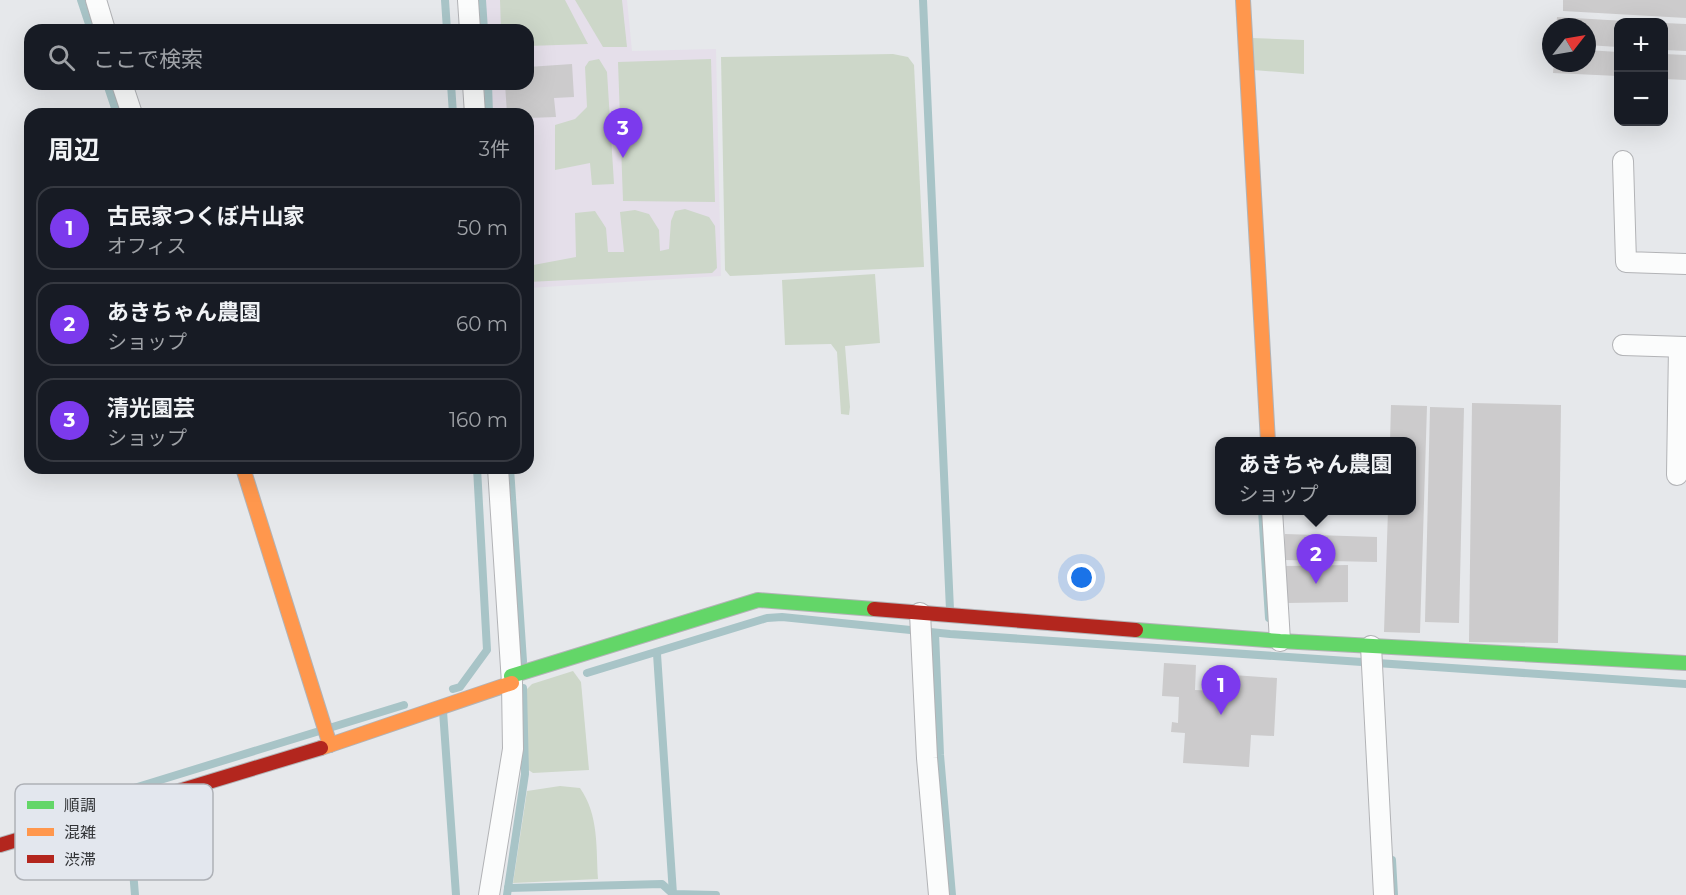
<!DOCTYPE html>
<html lang="ja">
<head>
<meta charset="utf-8">
<style>
  body { margin:0; font-family:Montserrat,"Noto Sans JP",sans-serif; background:#20242c; color:#f1f3f6 }
  .controls { position:absolute; right:18px; top:18px; display:grid; overflow:hidden; border-radius:12px; box-shadow:0 6px 24px #0002 }
  .controls button { width:54px; height:54px; display:grid; place-items:center; padding:0; border:0; border-bottom:2px solid #363941; background:#171b24; color:#f1f3f6; font:30px sans-serif }
  .compass { position:absolute; left:1542px; top:18px; width:54px; height:54px; border-radius:50%; background:#171b24; box-shadow:0 6px 24px #0002; rotate:59deg }
  .you { position:absolute; left:1082px; top:578px; width:21px; height:21px; margin:-15px; border:4px solid #fff; border-radius:50%; background:#1a73e8; box-shadow:0 0 0 9px #1a73e833 }
  .badge { display:grid; place-items:center; width:39px; height:39px; border-radius:50%; background:#7c3aed; color:#fff; font-size:20px; font-weight:700 }
  .pin { position:absolute; translate:-50% -50px; filter:drop-shadow(0 2px 3px #0008) }
  .pin::after { content:''; position:absolute; top:32px; width:21px; height:18px; background:inherit; clip-path:polygon(0 0,100% 0,50% 100%) }
  .popup { position:absolute; left:1215px; top:437px; width:201px; height:78px; box-sizing:border-box; display:grid; place-content:center; border-radius:12px; background:#171b24; filter:drop-shadow(0 2px 4px #0005); font-size:20px; white-space:nowrap; color:#9ea1a6 }
  .popup b { font-size:22px; color:#f1f3f6 }
  .popup::after { content:''; position:absolute; left:50%; top:100%; margin-left:-12px; border:12px solid transparent; border-top-color:#171b24 }
  .list { margin:0; padding:0; list-style:none }
  h2 { display:flex; justify-content:space-between; align-items:center; height:78px; margin:0; padding:0 24px; font-size:26px }
  h2 small { font-size:20px; font-weight:400; color:#9ea1a6 }
  .list li { display:grid; grid-template-columns:39px 1fr auto; gap:18px; align-items:center; box-sizing:border-box; height:84px; margin:0 12px 12px; padding:0 12px; border:2px solid #363941; border-radius:18px }
  .list b { display:block; font-size:22px; white-space:nowrap }
  .list p { margin:0; font-size:20px; white-space:nowrap; color:#9ea1a6 }
  .list em { font-size:20px; font-style:normal; color:#9ea1a6 }
  .icon { flex:none; width:33px; height:33px; fill:none; stroke:currentColor; stroke-width:2; stroke-linecap:round; stroke-linejoin:round }
  .map { position:relative; flex:none; width:1686px; height:895px; overflow:hidden }
  .search { position:absolute; background:#171b24; box-shadow:0 6px 24px #0002; left:24px; top:24px; width:510px; height:66px; display:flex; align-items:center; gap:15px; box-sizing:border-box; padding:0 21px; border-radius:18px; color:#9ea1a6; font-size:22px }
  .panel { position:absolute; background:#171b24; box-shadow:0 6px 24px #0002; left:24px; top:108px; width:510px; height:366px; border-radius:18px }
  .map>svg:first-child { display:block }
  .commercial { fill:#e5dfea }
  .green { fill:#cdd7c9 }
  .lines { fill:none; stroke-linecap:round; stroke-linejoin:round }
  .stream { stroke:#a8c4c7; stroke-width:8 }
  .building { fill:#cccbcc }
  .street-casing { stroke:#b2b3b6; stroke-width:22 }
  .fast-casing { stroke:#b2b3b6; stroke-width:16 }
  .slow-casing { stroke:#b2b3b6; stroke-width:16 }
  .jam-casing { stroke:#b2b3b6; stroke-width:16 }
  .street { stroke:#fbfcfc; stroke-width:20 }
  .fast { stroke:#63d668; stroke-width:14 }
  .slow { stroke:#ff974d; stroke-width:14 }
  .jam { stroke:#b3261e; stroke-width:14 }
  .key { fill:#e3e7ee; stroke:#aeb1b7; stroke-width:1.5 }
  .key-label { font-size:16px; fill:#313336 }
</style>
</head>
<body>
<div class="map">
<svg width="1686" height="895" viewBox="0 0 1686 895">
  <rect width="100%" height="100%" fill="#e6e8eb"/>
  <path class="commercial" d="M 484,0 L 627,0 L 632,51 L 716,49 L 721,276 L 528,288 L 528,114 L 492,114 L 490,84 L 528,84 L 528,30 L 486,30 Z"/>
  <g class="green">
    <path d="M 500,0 L 565,0 L 588,44 L 528,46 L 528,30 L 501,30 Z"/>
    <path d="M 575,0 L 622,0 L 627,47 L 603,47 Z"/>
    <path d="M 1252,38 L 1304,40 L 1304,74 L 1253,70 Z"/>
    <path d="M 893,54 L 908,57 L 914,65 L 924,267 L 730,276 L 725,270 L 721,57 Z"/>
    <path d="M 599,59 L 607,72 L 614,184 L 592,185 L 590,163 L 555,170 L 555,125 L 575,119 L 587,107 L 585,67 L 589,61 Z"/>
    <path d="M 711,59 L 715,202 L 623,201 L 618,62 Z"/>
    <path d="M 685,209 L 709,217 L 715,226 L 717,268 L 712,273 L 528,282 L 528,266 L 576,257 L 575,213 L 595,211 L 606,228 L 608,252 L 624,252 L 620,212 L 635,210 L 649,214 L 659,230 L 660,251 L 669,249 L 671,221 L 675,211 Z"/>
    <path d="M 875,274 L 880,343 L 845,346 L 850,407 L 849,415 L 841,414 L 837,352 L 831,344 L 785,345 L 782,280 Z"/>
    <path d="M 573,671 L 581,682 L 589,770 L 533,773 L 524,767 L 526,690 L 532,684 Z"/>
    <path d="M 560,786 L 580,788 C 599,815 596,848 598,879 L 513,883 L 527,791 Z"/>
  </g>
  <g class="lines">
    <g class="stream">
      <path d="M 81,0 L 91,30"/>
      <path d="M 445,0 L 447,30"/>
      <path d="M 482,0 L 484,30"/>
      <path d="M 923,0 L 950,610"/>
      <path d="M 107,84 L 117,114"/>
      <path d="M 451,84 L 453,114"/>
      <path d="M 488,84 L 489,114"/>
      <path d="M 510,468 L 523,661"/>
      <path d="M 1262,510 L 1269,618"/>
      <path d="M 935,633 L 940,755 L 952,895"/>
      <path d="M 657,654 L 673,894"/>
      <path d="M 587,673 L 767,618 L 782,617 L 950,634 L 1686,684"/>
      <path d="M 453,689 L 460,687 L 487,650 L 477,468"/>
      <path d="M 443,711 L 456,895"/>
      <path d="M 128,810 L 135,895"/>
      <path d="M 40,817 L 404,705"/>
      <path d="M 1392,860 L 1394,895"/>
      <path d="M 508,888 L 662,884 L 673,894 L 716,895"/>
      <path d="M 507,895 L 525,774 L 523,688"/>
    </g>
  </g>
  <g class="building">
    <path d="M 1563,0 L 1686,0 L 1686,18 L 1563,11 Z"/>
    <path d="M 1557,17 L 1625,21 L 1625,22 L 1618,22 L 1618,47 L 1587,45 L 1587,27 L 1556,27 Z"/>
    <path d="M 1664,23 L 1686,24 L 1686,51 L 1664,50 Z"/>
    <path d="M 1587,50 L 1618,52 L 1618,76 L 1553,73 L 1554,63 L 1587,63 Z"/>
    <path d="M 1664,54 L 1686,55 L 1686,80 L 1664,79 Z"/>
    <path d="M 572,64 L 574,97 L 554,98 L 556,117 L 528,118 L 528,114 L 507,114 L 505,84 L 528,84 L 528,67 Z"/>
    <path d="M 1472,403 L 1561,405 L 1558,643 L 1469,642 Z"/>
    <path d="M 1391,405 L 1427,406 L 1420,633 L 1384,632 L 1388,510 L 1412,510 L 1412,442 L 1390,442 Z"/>
    <path d="M 1430,407 L 1464,408 L 1459,623 L 1425,622 Z"/>
    <path d="M 1285,534 L 1377,537 L 1377,562 L 1284,560 Z"/>
    <path d="M 1348,565 L 1348,602 L 1287,603 L 1286,566 Z"/>
    <path d="M 1164,663 L 1196,665 L 1195,690 L 1218,691 L 1219,674 L 1277,678 L 1274,736 L 1251,735 L 1249,767 L 1183,763 L 1185,733 L 1171,732 L 1172,722 L 1178,723 L 1179,697 L 1162,696 Z"/>
  </g>
  <g class="lines">
    <defs>
      <g id="street">
        <path d="M 96,0 L 105,30"/>
        <path d="M 468,0 L 470,30"/>
        <path d="M 122,84 L 132,114"/>
        <path d="M 473,84 L 475,114"/>
        <path d="M 1623,161 L 1626,262 L 1686,264"/>
        <path d="M 1623,345 L 1686,347"/>
        <path d="M 1677,475 L 1679,347"/>
        <path d="M 1272,510 L 1280,641"/>
        <path d="M 920,613 L 927,758 L 939,895"/>
        <path d="M 1371,646 L 1384,895"/>
        <path d="M 489,895 L 513,749 L 512,683 L 498,468"/>
      </g>
      <g id="fast">
        <path d="M 1136,630 L 1280,641 L 1686,663"/>
        <path d="M 511,676 L 758,600 L 874,609"/>
      </g>
      <g id="slow">
        <path d="M 1243,0 L 1268,442"/>
        <path d="M 243,468 L 330,745"/>
        <path d="M 321,748 L 512,683"/>
      </g>
      <g id="jam">
        <path d="M 874,609 L 1136,630"/>
        <path d="M 0,845 L 321,748"/>
      </g>
    </defs>
    <use href="#street" class="street-casing"/>
    <use href="#fast" class="fast-casing"/>
    <use href="#slow" class="slow-casing"/>
    <use href="#jam" class="jam-casing"/>
    <use href="#street" class="street"/>
    <use href="#fast" class="fast"/>
    <use href="#slow" class="slow"/>
    <use href="#jam" class="jam"/>
  </g>
  <rect x="15" y="784" width="198" height="96" rx="9" class="key"/>
  <rect x="27" y="801" width="27" height="8" fill="#63d668"/>
  <rect x="27" y="828" width="27" height="8" fill="#ff974d"/>
  <rect x="27" y="855" width="27" height="8" fill="#b3261e"/>
  <g class="key-label">
    <text x="64" y="811">順調</text>
    <text x="64" y="838">混雑</text>
    <text x="64" y="865">渋滞</text>
  </g>
</svg>
<div class="controls">
<button>+</button>
<button>−</button>
</div>
<svg class="compass" viewBox="-18 -18 36 36"><path d="M0-13l5 13h-10z" fill="#e53935"/><path d="M0 13l5-13h-10z" fill="#9ea1a6"/></svg>
<div class="you"></div>
<div class="pin badge" style="left:1221px;top:715px">1</div>
<div class="pin badge" style="left:1316px;top:584px">2</div>
<div class="popup"><b>あきちゃん農園</b>ショップ</div>
<div class="pin badge" style="left:623px;top:158px">3</div>
<div class="search"><svg class="icon" aria-label="search" viewBox="0 0 24 24"><circle cx="10" cy="10" r="6"/><path d="M15 15l6 6"/></svg>ここで検索</div>
<section class="panel">
<h2>周辺<small>3件</small></h2>
<ul class="list">
<li><span class="badge">1</span><div><b>古民家つくぼ片山家</b><p>オフィス</p></div><em>50 m</em></li>
<li><span class="badge">2</span><div><b>あきちゃん農園</b><p>ショップ</p></div><em>60 m</em></li>
<li><span class="badge">3</span><div><b>清光園芸</b><p>ショップ</p></div><em>160 m</em></li>
</ul>
</section>
</div>
</body>
</html>
